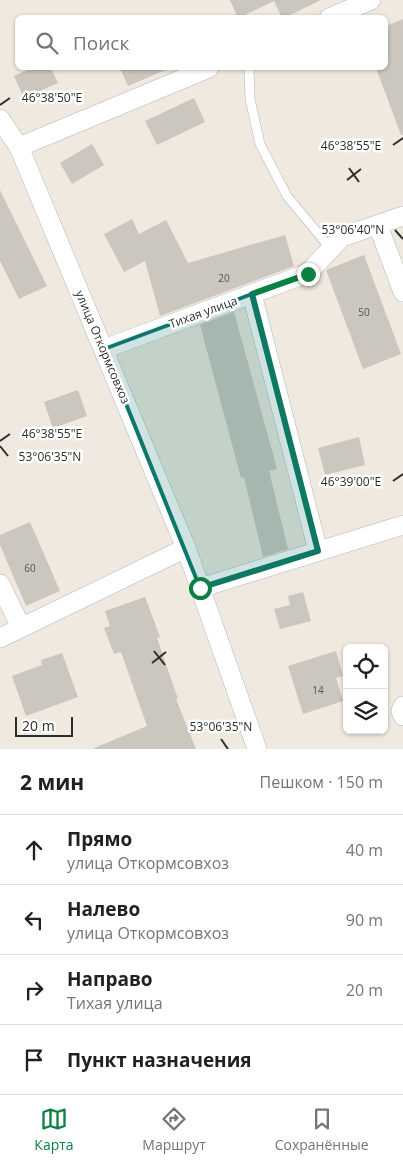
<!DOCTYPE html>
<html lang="ru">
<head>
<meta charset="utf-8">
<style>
  body { margin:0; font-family:"Open Sans",sans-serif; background:#f6f6f6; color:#202124 }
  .controls { position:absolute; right:15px; bottom:15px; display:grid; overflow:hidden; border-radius:8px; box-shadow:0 1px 4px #0004 }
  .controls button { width:45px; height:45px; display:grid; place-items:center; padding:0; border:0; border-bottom:1px solid #e0e0e0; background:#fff; color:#202124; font:25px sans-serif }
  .scale { position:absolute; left:15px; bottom:12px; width:58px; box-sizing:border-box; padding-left:5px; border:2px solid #2d2d2d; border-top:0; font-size:14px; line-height:18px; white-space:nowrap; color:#2d2d2d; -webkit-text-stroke:4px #fff; paint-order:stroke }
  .stop { position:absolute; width:15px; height:15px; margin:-11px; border:4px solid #0b8043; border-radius:50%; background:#fff }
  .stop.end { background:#0b8043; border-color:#fff; box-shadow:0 1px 5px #0008 }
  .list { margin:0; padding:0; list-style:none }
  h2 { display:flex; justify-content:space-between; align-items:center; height:65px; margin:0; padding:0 20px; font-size:21px }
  h2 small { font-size:16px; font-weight:400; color:#757577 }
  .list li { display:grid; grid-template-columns:32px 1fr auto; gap:15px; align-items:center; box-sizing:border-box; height:70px; padding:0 20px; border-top:1px solid #e0e0e0 }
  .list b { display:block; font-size:19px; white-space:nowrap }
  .list p { margin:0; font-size:16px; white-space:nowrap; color:#757577 }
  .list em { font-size:16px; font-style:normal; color:#757577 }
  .icon { flex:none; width:28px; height:28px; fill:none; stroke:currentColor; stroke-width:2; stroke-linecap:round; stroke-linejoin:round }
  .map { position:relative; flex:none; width:403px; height:749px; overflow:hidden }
  .search { position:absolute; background:#fff; box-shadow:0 1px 4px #0004; left:15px; right:15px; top:15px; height:55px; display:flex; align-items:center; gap:12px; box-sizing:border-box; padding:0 18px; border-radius:8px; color:#757577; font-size:19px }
  .sheet { height:345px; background:#fff }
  nav { display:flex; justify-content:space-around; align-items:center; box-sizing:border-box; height:70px; border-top:1px solid #e0e0e0; background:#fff; font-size:14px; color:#757577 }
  nav a { display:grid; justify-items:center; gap:2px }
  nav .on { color:#0b8043 }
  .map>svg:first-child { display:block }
  .building { fill:#cbc7be }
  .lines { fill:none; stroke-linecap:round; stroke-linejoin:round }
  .lane-casing { stroke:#b3b5c1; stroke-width:10 }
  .street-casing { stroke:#b3b5c1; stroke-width:20 }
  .lane { stroke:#fff; stroke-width:9 }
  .street { stroke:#fff; stroke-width:19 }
  .route { stroke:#0b8043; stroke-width:6 }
  .marked { fill:#0f766e; fill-opacity:0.2; stroke:#0f766e; stroke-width:4; stroke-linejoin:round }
  .ticks { fill:none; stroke:#2d2d2d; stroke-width:2 }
  .labels { text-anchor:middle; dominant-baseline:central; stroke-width:5; stroke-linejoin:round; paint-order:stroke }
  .number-label { font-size:10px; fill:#545451 }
  .street-label { font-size:12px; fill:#2d2d2d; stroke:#fff }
  .ticks-label { font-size:12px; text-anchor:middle; fill:#2d2d2d; stroke:#fff; stroke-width:5; stroke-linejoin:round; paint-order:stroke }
</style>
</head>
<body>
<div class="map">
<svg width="403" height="749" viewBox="0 0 403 749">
  <rect width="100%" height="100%" fill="#efe9df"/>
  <g class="building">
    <path d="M 230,0 L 321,0 L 284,18 L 282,18 L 274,1 L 238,18 Z"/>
    <path d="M 403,19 L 403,135 L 401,135 L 376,68 L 386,68 L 386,26 Z"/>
    <path d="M 32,68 L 51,68 L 58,83 L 24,98 L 14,76 Z"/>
    <path d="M 120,68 L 170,68 L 128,86 Z"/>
    <path d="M 194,98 L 205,122 L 157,145 L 145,121 Z"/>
    <path d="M 92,144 L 104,165 L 72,184 L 60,163 Z"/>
    <path d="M 0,190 L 47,286 L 19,299 L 0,261 Z"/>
    <path d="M 132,219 L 139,234 L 166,220 L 188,263 L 285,235 L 294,266 L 160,316 L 145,261 L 124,272 L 104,234 Z"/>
    <path d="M 364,255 L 401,354 L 363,369 L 326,270 Z"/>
    <path d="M 234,312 L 277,469 L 269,471 L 288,549 L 263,557 L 244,477 L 241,478 L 200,325 Z"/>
    <path d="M 78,390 L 87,416 L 53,428 L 44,402 Z"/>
    <path d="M 359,437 L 365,465 L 325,475 L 318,448 Z"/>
    <path d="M 30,522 L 60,591 L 26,606 L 0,545 L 0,535 Z"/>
    <path d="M 303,592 L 311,621 L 280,629 L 274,609 L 290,605 L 288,596 Z"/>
    <path d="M 145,597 L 160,637 L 157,638 L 178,699 L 176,699 L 196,749 L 92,749 L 147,726 L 121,652 L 114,654 L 104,628 L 110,626 L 105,611 Z"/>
    <path d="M 336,651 L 343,676 L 336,678 L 343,701 L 303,714 L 288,666 Z"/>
    <path d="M 62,653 L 78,697 L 26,716 L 12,676 L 42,665 L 41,660 Z"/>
  </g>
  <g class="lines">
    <defs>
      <path id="lane" d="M 249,68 L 250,99 L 260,144 L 287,196 L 331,249"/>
      <g id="street">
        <path d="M 329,18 L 371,0"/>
        <path d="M 0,119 L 19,147 L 186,548 L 257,749"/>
        <path d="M 19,147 L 209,68"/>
        <path d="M 378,225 L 403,292"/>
        <path d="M 252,294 L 318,551"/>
        <path d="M 104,349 L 308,273 L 342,237 L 403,216"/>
        <path d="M 0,584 L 21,627"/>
        <path d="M 200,588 L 403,525"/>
        <path d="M 0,638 L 186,548"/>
        <path d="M 403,706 L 401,711 L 403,716"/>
      </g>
    </defs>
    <use href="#lane" class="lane-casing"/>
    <use href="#street" class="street-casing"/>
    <use href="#lane" class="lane"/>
    <use href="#street" class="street"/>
  </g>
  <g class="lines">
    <path class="route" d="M 200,588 L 318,551 L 252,294 L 308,274"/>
  </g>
  <path class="marked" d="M 252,294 L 318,551 L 200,588 L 104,349 Z"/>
  <path class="ticks" d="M 0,105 L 10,98M 393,145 L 403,138M 349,168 L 359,182M 347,180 L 361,169M 395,230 L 403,239M 0,441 L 10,434M 0,446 L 8,456M 393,481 L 403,474M 154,651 L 165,665M 152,663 L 166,652M 221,739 L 228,749"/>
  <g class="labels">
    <g class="number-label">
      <text x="224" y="278">20</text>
      <text x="364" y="312">50</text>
      <text x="30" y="568">60</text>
      <text x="318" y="690">14</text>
    </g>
    <g class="street-label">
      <text transform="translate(203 312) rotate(-20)">Тихая улица</text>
      <text transform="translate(103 347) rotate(67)">улица Откормсовхоз</text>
    </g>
  </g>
  <g class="ticks-label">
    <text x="52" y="102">46°38'50"E</text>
    <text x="351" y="150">46°38'55"E</text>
    <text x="353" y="234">53°06'40"N</text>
    <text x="52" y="438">46°38'55"E</text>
    <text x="50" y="461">53°06'35"N</text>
    <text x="351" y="486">46°39'00"E</text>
    <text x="221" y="731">53°06'35"N</text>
  </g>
</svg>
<div class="controls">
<button><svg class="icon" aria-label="locate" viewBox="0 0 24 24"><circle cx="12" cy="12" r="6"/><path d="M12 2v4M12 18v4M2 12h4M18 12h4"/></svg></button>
<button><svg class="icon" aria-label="layers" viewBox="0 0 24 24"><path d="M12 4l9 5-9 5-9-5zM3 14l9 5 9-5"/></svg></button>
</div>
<div class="scale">20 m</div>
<div class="stop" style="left:200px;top:588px"></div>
<div class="stop end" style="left:308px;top:274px"></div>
<div class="search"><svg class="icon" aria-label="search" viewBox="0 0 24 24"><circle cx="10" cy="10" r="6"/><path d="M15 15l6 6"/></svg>Поиск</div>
</div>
<section class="sheet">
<h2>2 мин<small>Пешком · 150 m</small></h2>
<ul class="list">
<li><svg class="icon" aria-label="ahead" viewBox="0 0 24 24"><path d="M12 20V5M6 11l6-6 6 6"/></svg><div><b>Прямо</b><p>улица Откормсовхоз</p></div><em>40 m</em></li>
<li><svg class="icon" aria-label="left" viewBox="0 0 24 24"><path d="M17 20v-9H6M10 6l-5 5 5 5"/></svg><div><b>Налево</b><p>улица Откормсовхоз</p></div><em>90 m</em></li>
<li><svg class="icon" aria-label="right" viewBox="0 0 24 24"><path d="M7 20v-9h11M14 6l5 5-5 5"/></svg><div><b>Направо</b><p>Тихая улица</p></div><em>20 m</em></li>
<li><svg class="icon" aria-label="arrive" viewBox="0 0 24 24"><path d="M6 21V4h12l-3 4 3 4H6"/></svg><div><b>Пункт назначения</b></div></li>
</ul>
</section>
<nav>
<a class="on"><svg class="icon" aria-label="map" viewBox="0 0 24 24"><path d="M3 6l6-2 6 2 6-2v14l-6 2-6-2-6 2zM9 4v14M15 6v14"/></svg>Карта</a>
<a><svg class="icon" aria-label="directions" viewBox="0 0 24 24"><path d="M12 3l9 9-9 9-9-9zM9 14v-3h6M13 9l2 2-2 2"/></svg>Маршрут</a>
<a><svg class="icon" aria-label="saved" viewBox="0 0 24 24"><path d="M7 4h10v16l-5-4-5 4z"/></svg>Сохранённые</a>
</nav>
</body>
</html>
